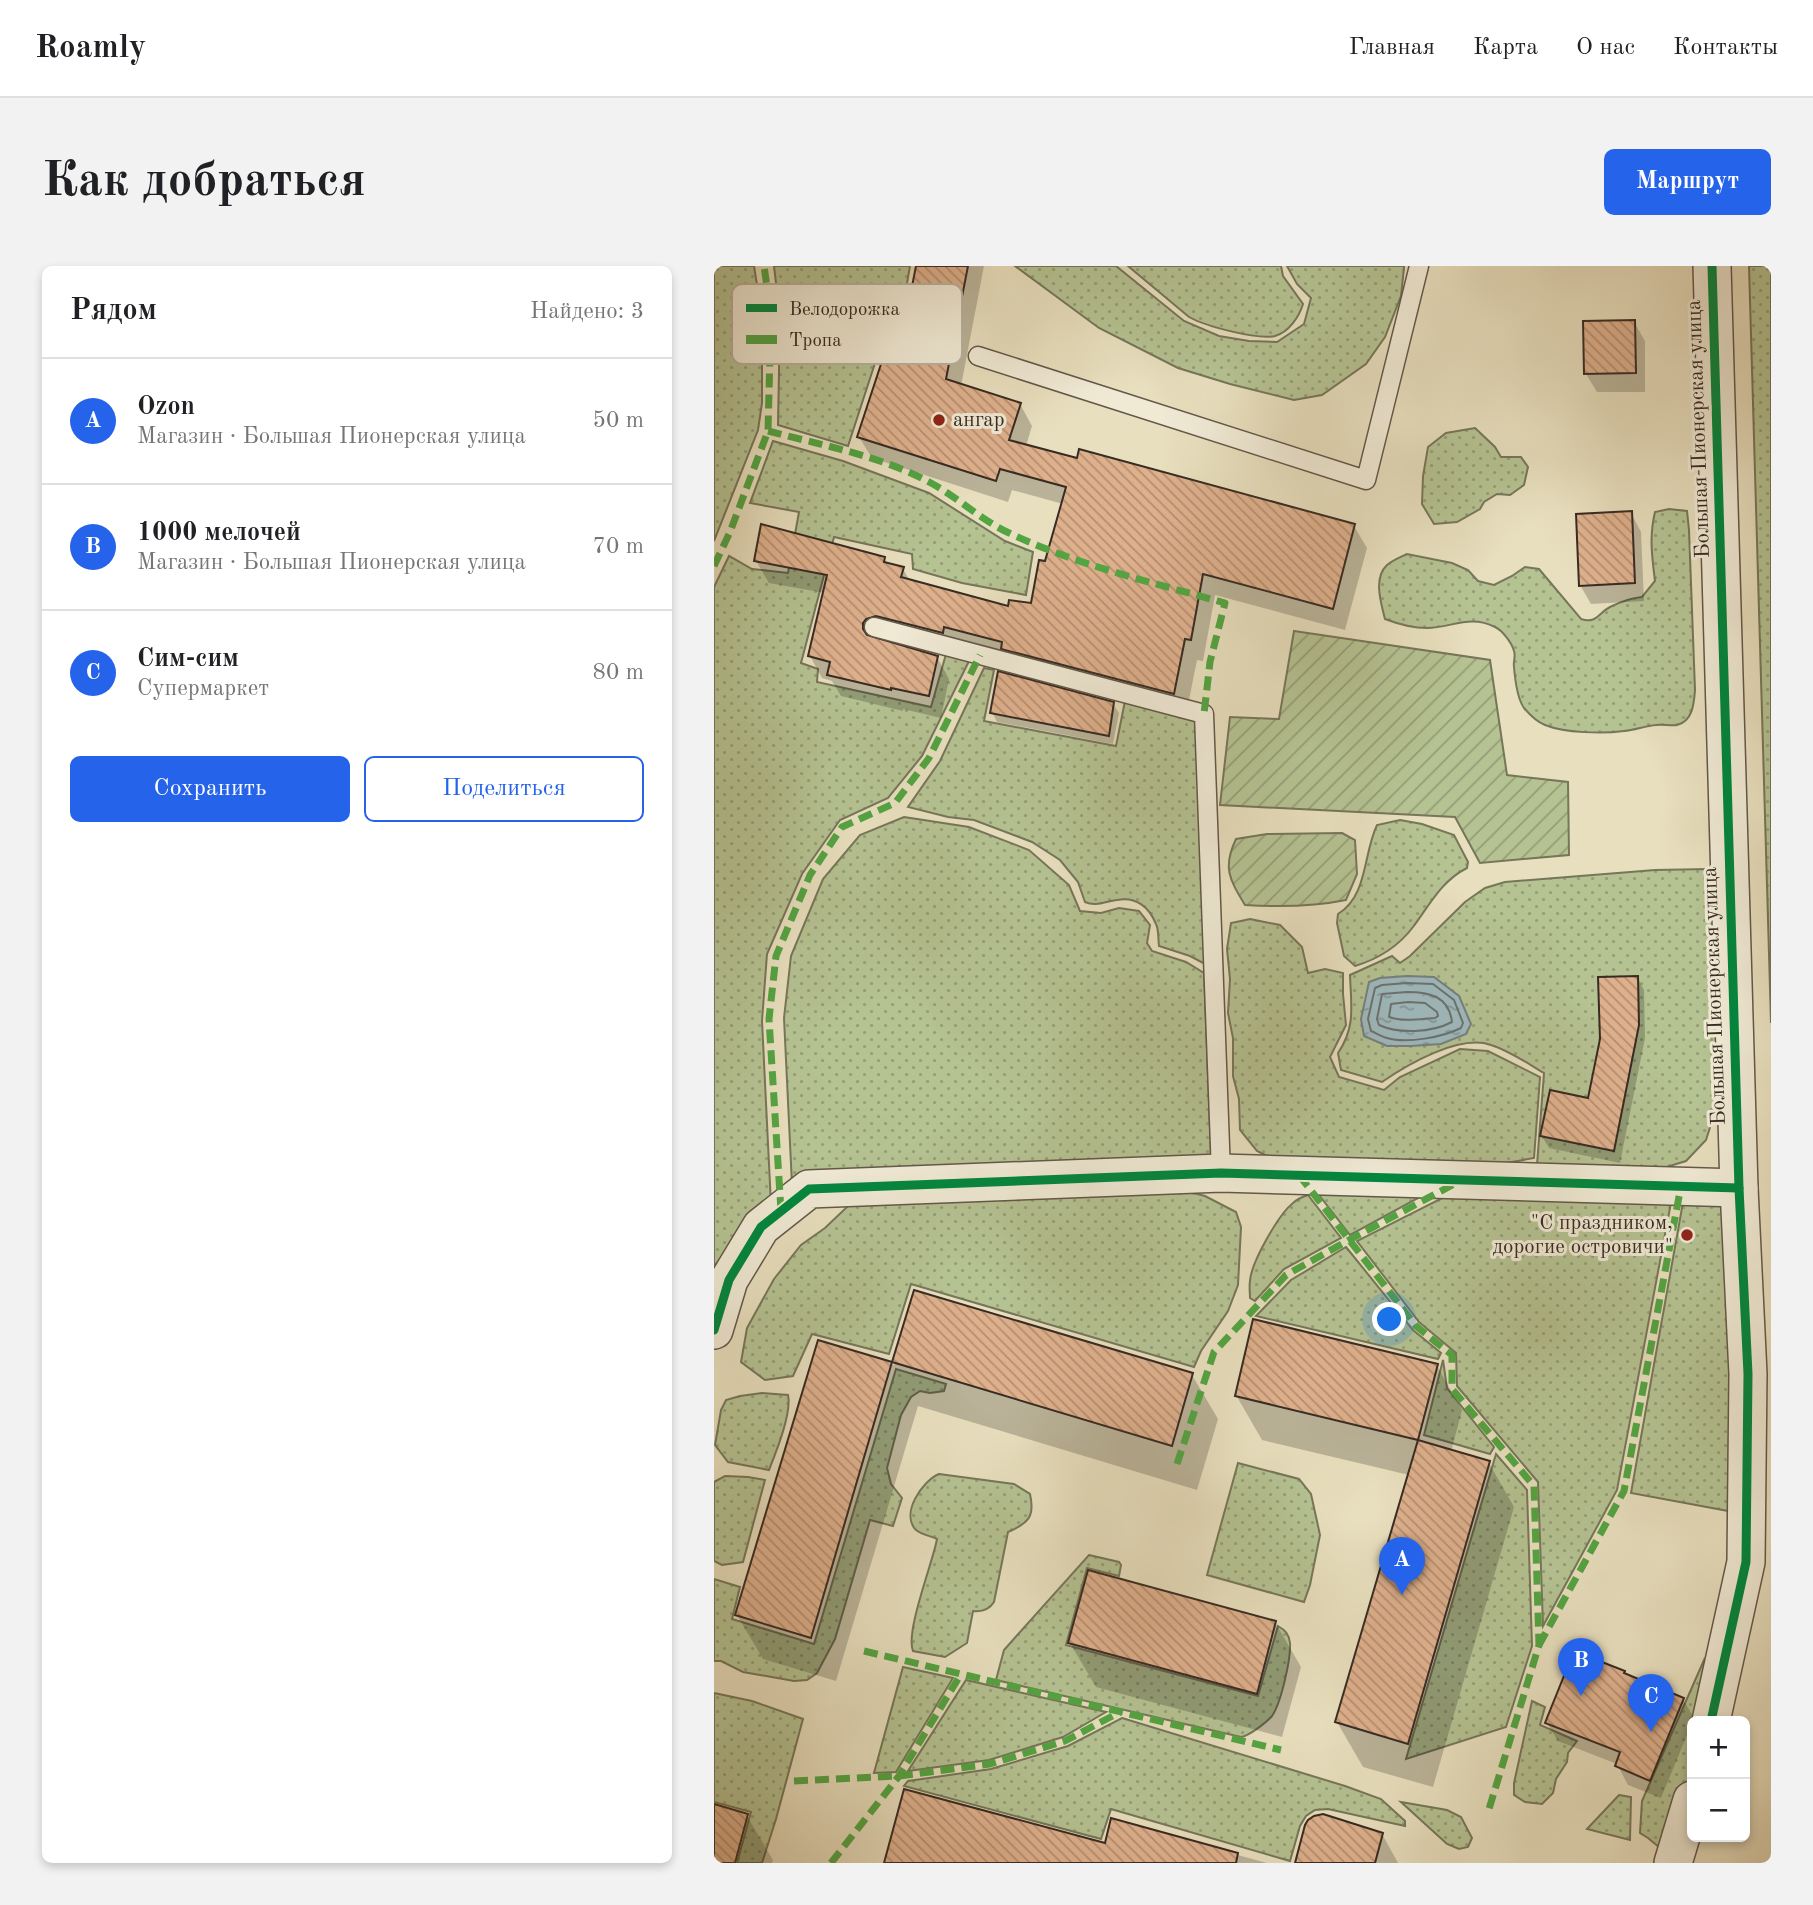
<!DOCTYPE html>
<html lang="ru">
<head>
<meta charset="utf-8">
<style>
  body { margin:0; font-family:"Old Standard TT",serif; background:#f2f2f2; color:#202124 }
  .controls { position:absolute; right:21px; bottom:21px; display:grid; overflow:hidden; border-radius:10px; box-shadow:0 4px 10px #0003 }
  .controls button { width:63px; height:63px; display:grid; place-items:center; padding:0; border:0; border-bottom:2px solid #e0e0e0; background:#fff; color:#202124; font:35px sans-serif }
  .you { position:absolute; left:676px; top:1054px; width:24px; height:24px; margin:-18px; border:5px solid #fff; border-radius:50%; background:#1a73e8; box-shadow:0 0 0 10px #1a73e833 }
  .badge { display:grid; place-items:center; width:46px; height:46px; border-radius:50%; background:#2563eb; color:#fff; font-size:23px; font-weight:700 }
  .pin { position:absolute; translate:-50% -58px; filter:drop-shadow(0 2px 4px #0008) }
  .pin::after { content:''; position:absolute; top:37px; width:24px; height:21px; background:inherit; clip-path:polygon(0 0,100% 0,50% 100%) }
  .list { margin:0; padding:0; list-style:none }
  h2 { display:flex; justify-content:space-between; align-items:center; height:91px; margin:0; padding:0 28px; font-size:30px }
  h2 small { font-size:23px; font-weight:400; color:#757577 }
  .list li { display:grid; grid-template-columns:46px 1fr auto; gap:21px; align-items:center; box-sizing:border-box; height:126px; padding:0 28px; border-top:2px solid #e0e0e0 }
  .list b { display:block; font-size:26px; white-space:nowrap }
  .list p { margin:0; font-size:23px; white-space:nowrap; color:#757577 }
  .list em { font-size:23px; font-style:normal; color:#757577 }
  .actions { display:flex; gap:14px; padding:21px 28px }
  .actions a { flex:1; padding:16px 0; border:2px solid #2563eb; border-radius:10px; text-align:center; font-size:24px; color:#2563eb }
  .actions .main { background:#2563eb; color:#fff }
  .map { position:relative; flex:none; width:1057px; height:1597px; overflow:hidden; border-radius:10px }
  header { display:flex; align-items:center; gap:42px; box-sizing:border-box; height:98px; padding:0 35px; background:#fff; border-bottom:2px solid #e0e0e0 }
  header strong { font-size:33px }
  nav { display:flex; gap:38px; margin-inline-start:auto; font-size:24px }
  .intro { display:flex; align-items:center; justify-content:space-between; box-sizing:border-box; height:168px; padding:0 42px }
  h1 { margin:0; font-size:49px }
  .button { padding:18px 32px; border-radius:10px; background:#2563eb; color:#fff; font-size:24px; font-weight:700 }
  main { display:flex; gap:42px; padding:0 42px }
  aside { flex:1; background:#fff; border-radius:10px; box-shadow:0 4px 10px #0003 }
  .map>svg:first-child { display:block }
  .grass { fill:url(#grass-dots); stroke:#76765a; stroke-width:2 }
  .garden { fill:url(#garden-furrows); stroke:#76765a; stroke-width:2 }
  .water { fill:url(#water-ripples); stroke:#75807f; stroke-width:2 }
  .shadow { fill:#0003 }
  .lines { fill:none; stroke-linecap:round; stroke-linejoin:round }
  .shore { stroke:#6b7270; stroke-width:2 }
  .building { fill:url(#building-back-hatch); stroke:#382b23; stroke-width:2 }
  .lane-casing { stroke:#64584a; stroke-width:21 }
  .street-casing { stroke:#64584a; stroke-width:40 }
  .lane { stroke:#f0ead5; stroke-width:18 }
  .street { stroke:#f0ead5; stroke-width:37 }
  .quiet { stroke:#53a442; stroke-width:7; stroke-dasharray:14 7; stroke-linecap:butt }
  .cycleway-casing { stroke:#f0ead5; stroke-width:13 }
  .cycleway { stroke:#00873e; stroke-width:9 }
  .poi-dot { fill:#8f2418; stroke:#f0ead5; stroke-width:2.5 }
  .labels { text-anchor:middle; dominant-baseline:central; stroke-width:6; stroke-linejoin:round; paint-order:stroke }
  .poi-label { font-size:21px; fill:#382b23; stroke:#f0ead5; text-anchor:start }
  .street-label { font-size:21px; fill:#382b23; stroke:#f0ead5 }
  .key { fill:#f0ead5; stroke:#b9b1a0; stroke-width:2 }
  .key-label { font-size:19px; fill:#382b23 }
</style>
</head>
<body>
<header>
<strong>Roamly</strong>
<nav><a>Главная</a><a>Карта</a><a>О нас</a><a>Контакты</a></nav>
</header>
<div class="intro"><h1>Как добраться</h1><a class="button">Маршрут</a></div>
<main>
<aside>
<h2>Рядом<small>Найдено: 3</small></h2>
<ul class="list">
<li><span class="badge">A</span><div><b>Ozon</b><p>Магазин · Большая Пионерская улица</p></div><em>50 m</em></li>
<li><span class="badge">B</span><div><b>1000 мелочей</b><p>Магазин · Большая Пионерская улица</p></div><em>70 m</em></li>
<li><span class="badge">C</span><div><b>Сим-сим</b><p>Супермаркет</p></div><em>80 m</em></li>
</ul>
<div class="actions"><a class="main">Сохранить</a><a>Поделиться</a></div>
</aside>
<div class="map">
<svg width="1057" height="1597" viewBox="0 0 1057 1597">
  <defs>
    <pattern id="grass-dots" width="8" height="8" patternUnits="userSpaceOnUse" patternTransform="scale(1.75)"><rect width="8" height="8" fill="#b5c292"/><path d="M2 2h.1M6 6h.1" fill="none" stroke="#949e77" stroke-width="1.8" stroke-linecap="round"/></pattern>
    <pattern id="garden-furrows" width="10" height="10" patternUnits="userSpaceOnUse" patternTransform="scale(1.75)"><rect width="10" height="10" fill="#b5c292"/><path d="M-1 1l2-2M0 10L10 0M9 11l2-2" fill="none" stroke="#949e77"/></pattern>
    <pattern id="water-ripples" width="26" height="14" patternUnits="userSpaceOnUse" patternTransform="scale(1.75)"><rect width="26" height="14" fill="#9eb9bd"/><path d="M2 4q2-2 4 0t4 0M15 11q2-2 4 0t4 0" fill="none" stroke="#829799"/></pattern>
    <pattern id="building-back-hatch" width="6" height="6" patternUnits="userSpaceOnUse" patternTransform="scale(1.75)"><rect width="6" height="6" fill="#deb08c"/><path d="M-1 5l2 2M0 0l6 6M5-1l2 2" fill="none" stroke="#b58f72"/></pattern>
  </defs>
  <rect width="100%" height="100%" fill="#e8dfbe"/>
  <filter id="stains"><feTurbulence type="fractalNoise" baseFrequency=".00286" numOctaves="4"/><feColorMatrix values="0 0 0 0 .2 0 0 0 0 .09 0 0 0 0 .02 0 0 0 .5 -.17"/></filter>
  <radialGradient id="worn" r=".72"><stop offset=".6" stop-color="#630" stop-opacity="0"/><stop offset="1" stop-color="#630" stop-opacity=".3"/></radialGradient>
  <g class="grass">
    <path d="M 0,0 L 40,0 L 48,50 L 48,137 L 44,164 L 0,275 Z"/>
    <path d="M 60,0 L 196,0 L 192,23 L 177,35 L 163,91 L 134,180 L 64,159 L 66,51 Z"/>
    <path d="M 301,0 L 402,0 L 470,55 L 505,70 L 535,75 L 563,76 L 590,58 L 597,32 L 583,18 L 573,0 L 690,0 L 690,2 L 687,30 L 671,71 L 652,98 L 608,129 L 580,134 L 516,118 L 464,102 L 385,62 Z"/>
    <path d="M 414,0 L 567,0 L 569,10 L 589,38 C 585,51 575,66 561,70 C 543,74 491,60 475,51 Z"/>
    <path d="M 1035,0 L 1057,0 L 1057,757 Z"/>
    <path d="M 761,162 L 781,181 L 787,191 L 807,191 L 814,201 L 810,219 L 796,229 L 783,228 L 770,236 L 766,243 L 743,256 L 720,258 L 708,238 L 709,210 L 714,181 L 732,167 Z"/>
    <path d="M 59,175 L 129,195 L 215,227 L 291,275 L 319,286 L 312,329 L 248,317 L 199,303 L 198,288 L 120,271 L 87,397 L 104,403 L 103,416 L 217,441 L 232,388 L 255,395 L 208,490 L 174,532 L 126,554 L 88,608 L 53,688 L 48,755 L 57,939 L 0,1000 L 0,321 L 15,290 L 38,303 L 74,307 L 85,246 L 36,237 Z"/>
    <path d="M 955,243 L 973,245 L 975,264 L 981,424 C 980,437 979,455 963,459 C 956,460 949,458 942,459 C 931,460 921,464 910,465 C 889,468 851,467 831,459 C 823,456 815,448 810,442 C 803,432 801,413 800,401 C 799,396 802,390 800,385 C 798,377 788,364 781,361 C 756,348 737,362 713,362 C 699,362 684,358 671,353 C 667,337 659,312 673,299 C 679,294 687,291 693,288 L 738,297 L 754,304 L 764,315 L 780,319 L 798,310 L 811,301 L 825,303 L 867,353 C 883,358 884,347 896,341 C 906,336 917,332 928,331 L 941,315 C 938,290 935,271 941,246 Z"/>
    <path d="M 270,402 L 280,404 L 270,455 L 402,480 L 411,435 L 482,453 L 491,698 L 476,690 L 445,680 C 444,673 445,664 442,658 C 435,641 422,630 403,634 C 392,635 382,641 371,636 L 364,616 L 346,594 L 318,576 L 260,554 L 234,551 L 194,541 L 226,495 Z"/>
    <path d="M 190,551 L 255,561 L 315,584 L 355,619 L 366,645 L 387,647 L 405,642 L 425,645 L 436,659 L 433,677 L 438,685 L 472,696 L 490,707 L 497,889 L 78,919 L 70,752 L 77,690 L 109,613 L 146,569 Z"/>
    <path d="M 686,554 L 708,558 L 740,569 L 754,596 L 753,602 C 727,615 715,640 699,661 C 684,681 664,693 641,700 L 630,690 L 623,657 L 624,648 C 654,630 649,588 663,559 Z"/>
    <path d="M 995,603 L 998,612 L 1005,833 L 992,874 L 972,895 L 946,903 L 823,899 L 830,807 C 813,797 796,785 777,779 C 746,768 694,798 668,816 L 627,804 L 624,787 C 642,761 637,739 636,709 L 678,690 L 686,697 L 696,690 L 751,636 L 771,622 L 791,616 L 941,604 Z"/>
    <path d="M 536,653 L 566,659 L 588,681 L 594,707 L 611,703 L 629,707 L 629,728 L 632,759 L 616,791 L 625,811 L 670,824 L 686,811 L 746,783 L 774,785 L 826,811 L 820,892 L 764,902 L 557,892 L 543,885 L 526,864 L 525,833 L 519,810 L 519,772 L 514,747 L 516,713 L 513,683 L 517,657 Z"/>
    <path d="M 595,916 L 730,918 L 636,969 Z"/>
    <path d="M 748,922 L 959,926 L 903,1224 L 829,1360 L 824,1216 L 743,1120 L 742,1087 L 705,1056 L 643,975 Z"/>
    <path d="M 464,923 L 491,930 L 522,946 L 527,961 L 524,1019 L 514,1045 L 487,1085 L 480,1101 L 197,1018 L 175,1088 L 98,1068 L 79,1110 L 51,1114 L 27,1096 L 33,1062 L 60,1013 L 87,979 L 111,962 L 134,940 L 145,933 Z"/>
    <path d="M 971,925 L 1015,927 L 1025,1247 L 917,1227 Z"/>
    <path d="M 594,929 L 627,972 L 570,1003 L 541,1035 L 536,1032 C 536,1027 535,1021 536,1015 C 537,997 564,949 579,937 C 583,933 588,931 594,929 Z"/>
    <path d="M 632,981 L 699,1064 L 727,1087 L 724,1093 L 542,1050 L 577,1014 Z"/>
    <path d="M 729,1094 L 733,1122 L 780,1181 L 776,1188 L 710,1169 Z"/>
    <path d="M 182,1103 L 232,1118 L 230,1125 L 216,1127 L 206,1125 L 197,1131 L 187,1149 L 173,1202 L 177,1218 L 188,1232 L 179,1260 L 156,1254 L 121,1373 L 103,1407 L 93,1414 L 80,1415 L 29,1406 L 7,1395 L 0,1395 L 0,1313 L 26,1321 L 18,1353 L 100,1378 Z"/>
    <path d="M 48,1127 L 74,1129 C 78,1147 62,1186 55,1204 L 14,1196 L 1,1179 L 7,1144 L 12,1134 L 26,1130 Z"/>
    <path d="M 782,1188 L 813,1224 L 818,1380 L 792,1461 L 692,1493 Z"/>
    <path d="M 524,1197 L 585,1213 L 597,1228 L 606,1269 L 596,1319 L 590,1336 L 493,1309 Z"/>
    <path d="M 225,1208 L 300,1218 L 316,1228 C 321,1250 315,1257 294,1266 L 280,1336 C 275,1344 268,1346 259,1345 L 253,1377 L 231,1391 L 199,1385 C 191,1366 219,1296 223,1273 C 217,1270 208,1269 202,1264 C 186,1248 208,1215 225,1208 Z"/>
    <path d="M 11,1210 L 34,1211 L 51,1214 L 29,1296 L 8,1299 L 0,1295 L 0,1216 Z"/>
    <path d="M 375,1289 L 405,1296 L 407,1299 L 405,1310 L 373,1302 L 352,1379 L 544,1430 L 564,1360 C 571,1364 575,1368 576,1377 C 577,1393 567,1437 558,1450 C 553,1456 535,1470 527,1471 L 282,1414 L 290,1384 Z"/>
    <path d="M 990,1394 L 994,1408 L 986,1455 L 978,1455 L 978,1496 L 973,1525 L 946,1582 L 934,1572 L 926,1567 L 928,1535 Z"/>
    <path d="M 189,1401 L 239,1412 L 182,1506 L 160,1507 Z"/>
    <path d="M 252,1414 L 392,1446 L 349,1471 L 275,1494 L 194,1505 Z"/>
    <path d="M 0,1427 L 38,1435 L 89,1453 L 62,1553 L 48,1597 L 23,1597 L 37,1546 L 0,1536 Z"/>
    <path d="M 818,1435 L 831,1441 L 826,1459 L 863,1475 L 854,1487 L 853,1496 L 842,1513 L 839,1527 L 828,1538 L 811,1536 L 800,1529 L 800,1517 Z"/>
    <path d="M 408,1452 L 631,1520 L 667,1533 L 691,1555 L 691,1560 L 614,1543 L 601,1544 L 592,1550 L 586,1560 L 576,1595 L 397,1543 L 387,1573 L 190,1520 L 194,1515 L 277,1503 L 354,1480 Z"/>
    <path d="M 905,1529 L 917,1531 L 916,1574 L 873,1563 Z"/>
    <path d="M 687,1536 L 733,1544 L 747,1551 L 758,1572 L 754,1581 L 745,1583 L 733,1578 Z"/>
  </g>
  <g class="garden">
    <path d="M 580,365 L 776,394 L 793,509 L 854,516 L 855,589 L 766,597 L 741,551 L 506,539 L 516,451 L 565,453 Z"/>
    <path d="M 628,567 L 641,574 L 643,608 L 632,634 C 598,641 565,641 531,639 C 516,614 508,602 522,573 L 553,568 Z"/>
  </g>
  <path class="water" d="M 693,710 L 720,711 L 745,730 L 757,758 L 752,768 L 727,778 L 697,780 L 673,780 L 650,770 L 647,753 L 655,716 L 666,712 Z"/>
  <g class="shadow">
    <path d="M 204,0 L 270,0 L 247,120 L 306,138 L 318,160 L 312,180 L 640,260 L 653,282 L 631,364 L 501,329 L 489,395 L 483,394 L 472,449 L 176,371 L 164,374 L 223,391 L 235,413 L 227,452 L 189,443 L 189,445 L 127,430 L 118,415 L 108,412 L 96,390 L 111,327 L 55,317 L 42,295 L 170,293 L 174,299 L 189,303 L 196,315 L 296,342 L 319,339 L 349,238 L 298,224 L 294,236 L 158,192 L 145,171 L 185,99 Z"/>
    <path d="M 920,56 L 931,75 L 931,126 L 883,126 L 872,108 Z"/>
    <path d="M 917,247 L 927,266 L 930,335 L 877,338 L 866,319 Z"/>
    <path d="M 399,438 L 405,447 L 399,478 L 283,456 L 278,446 Z"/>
    <path d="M 923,711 L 930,724 L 931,772 L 906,897 L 835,882 L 828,870 L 876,834 Z"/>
    <path d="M 201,1026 L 478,1109 L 504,1153 L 483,1224 L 204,1140 L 122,1415 L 49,1393 L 23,1349 L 105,1076 L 180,1099 Z"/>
    <path d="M 723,1100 L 748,1144 L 737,1186 L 775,1197 L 800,1241 L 719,1521 L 649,1501 L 623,1456 L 695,1209 L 548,1174 L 522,1129 Z"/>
    <path d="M 561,1356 L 587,1401 L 568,1471 L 382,1421 L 356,1377 Z"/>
    <path d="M 910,1406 L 912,1410 L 969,1433 L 980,1452 L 947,1532 L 914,1519 L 903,1498 L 844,1475 L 833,1457 Z"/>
    <path d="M 191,1526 L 392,1579 L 399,1555 L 553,1597 L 172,1597 Z"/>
    <path d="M 0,1540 L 33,1550 L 59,1594 L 58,1597 L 0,1597 Z"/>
    <path d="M 593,1559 L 668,1568 L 684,1597 L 583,1597 Z"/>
  </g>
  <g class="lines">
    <g class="shore">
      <path d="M 693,717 L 719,718 L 740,734 L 749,757 L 747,762 C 729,771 693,778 673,772 C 668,771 662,767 657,765 L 654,753 L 661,722 L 668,719 Z"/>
      <path d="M 693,726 C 715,726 735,730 738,756 C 717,767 685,768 665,759 L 663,753 L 668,728 Z"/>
      <path d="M 694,736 L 711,737 L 723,746 L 724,750 L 721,752 C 706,753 689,756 675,751 L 677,738 Z"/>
    </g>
  </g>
  <g class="building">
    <path d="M 202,0 L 254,0 L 232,113 L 307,137 L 295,174 L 363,192 L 365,183 L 641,258 L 619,343 L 489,308 L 477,374 L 471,373 L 460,428 L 287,383 L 288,376 L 230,361 L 229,367 L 162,350 L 152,353 L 149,357 L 149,363 L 153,369 L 224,390 L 215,430 L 177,422 L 177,424 L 113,409 L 116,396 L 94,390 L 113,309 L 40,295 L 47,258 L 171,291 L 170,296 L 190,301 L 187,311 L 294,340 L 295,334 L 317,337 L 325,294 L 331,295 L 352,221 L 286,203 L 282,215 L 143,171 L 169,92 L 183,97 Z"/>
    <path d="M 921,54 L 922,107 L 870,108 L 869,55 Z"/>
    <path d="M 918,245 L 921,317 L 865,320 L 862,248 Z"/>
    <path d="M 284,405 L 400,436 L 395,470 L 276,447 Z"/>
    <path d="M 924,710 L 925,759 L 900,885 L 826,870 L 836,824 L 874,832 L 886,773 L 884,711 Z"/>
    <path d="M 200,1024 L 479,1107 L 458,1180 L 178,1096 Z"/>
    <path d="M 539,1053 L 724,1098 L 704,1174 L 521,1130 Z"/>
    <path d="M 104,1074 L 178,1096 L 97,1372 L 21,1349 Z"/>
    <path d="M 704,1174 L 776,1195 L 694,1478 L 621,1456 Z"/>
    <path d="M 374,1304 L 562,1355 L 543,1428 L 354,1377 Z"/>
    <path d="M 860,1385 L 911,1405 L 910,1407 L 970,1432 L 936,1515 L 901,1500 L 906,1486 L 831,1457 Z"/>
    <path d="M 190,1523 L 391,1577 L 397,1552 L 524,1587 L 522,1597 L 170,1597 Z"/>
    <path d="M 0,1538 L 34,1548 L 21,1597 L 0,1597 Z"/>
    <path d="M 609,1548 L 669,1567 L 661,1597 L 581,1597 L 591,1559 L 594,1554 L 600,1550 Z"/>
  </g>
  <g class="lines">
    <defs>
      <g id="lane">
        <path d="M 264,90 L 652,214 L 705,0"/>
        <path d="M 160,361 L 490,448 L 507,907"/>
      </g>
      <g id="street">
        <path d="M 0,1064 L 15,1014 L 47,961 L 95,923 L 507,907 L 1025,922"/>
        <path d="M 997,1455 L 1032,1296 L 1034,1108 L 1025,922 L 998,0"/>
        <path d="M 959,1597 L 978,1534"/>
      </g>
    </defs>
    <use href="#lane" class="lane-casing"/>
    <use href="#street" class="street-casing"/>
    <use href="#lane" class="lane"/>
    <use href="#street" class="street"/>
    <g class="quiet">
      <path d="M 54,165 C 107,179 168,190 217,217 C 243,231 266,253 293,266 C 362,299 437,316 511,337 L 496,396 L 490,448"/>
      <path d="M 0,300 L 16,266 L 54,165 L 57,49 L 50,0"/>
      <path d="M 585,909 L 702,1060 L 738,1089 L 738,1123 L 820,1220 L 825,1379 L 775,1543"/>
      <path d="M 67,945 L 55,753 L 62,690 L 96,609 L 128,561 L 181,537 L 215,492 L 266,389"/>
      <path d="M 463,1198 L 500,1086 L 572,1009 L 635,974 L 742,917"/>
      <path d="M 825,1379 L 910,1225 L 967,920"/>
      <path d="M 150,1385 L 567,1484"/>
      <path d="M 80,1515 L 185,1510 L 276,1498 L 351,1475 L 406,1446"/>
      <path d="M 117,1597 L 185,1510 L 247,1408"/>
    </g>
    <defs>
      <g id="cycleway">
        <path d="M 0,1064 L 15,1014 L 47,961 L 95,923 L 507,907 L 1025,922"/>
        <path d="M 997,1455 L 1032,1296 L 1034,1108 L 1025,922 L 998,0"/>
      </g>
    </defs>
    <use href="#cycleway" class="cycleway-casing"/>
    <use href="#cycleway" class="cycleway"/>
  </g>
  <g class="poi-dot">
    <circle cx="225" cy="154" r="7"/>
    <circle cx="973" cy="969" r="7"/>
  </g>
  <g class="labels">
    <g class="poi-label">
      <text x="239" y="154">ангар</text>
      <text x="959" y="957" text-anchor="end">"С праздником,<tspan x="959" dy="24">дорогие островичи"</tspan></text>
    </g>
    <g class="street-label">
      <text transform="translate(985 163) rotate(-92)">Большая Пионерская улица</text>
      <text transform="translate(1001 730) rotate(-92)">Большая Пионерская улица</text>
    </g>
  </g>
  <rect x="18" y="18" width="230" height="80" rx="10" class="key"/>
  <rect x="32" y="38" width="31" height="8" fill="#00873e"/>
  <rect x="32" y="69" width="31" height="9" fill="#53a442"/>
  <g class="key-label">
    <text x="75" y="49">Велодорожка</text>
    <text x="75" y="80">Тропа</text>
  </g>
  <rect width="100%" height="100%" filter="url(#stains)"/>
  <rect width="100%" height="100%" fill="url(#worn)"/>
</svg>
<div class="controls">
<button>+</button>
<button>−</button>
</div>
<div class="you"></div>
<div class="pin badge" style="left:688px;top:1329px">A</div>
<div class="pin badge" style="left:867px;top:1430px">B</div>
<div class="pin badge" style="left:937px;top:1466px">C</div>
</div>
</main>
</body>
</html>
